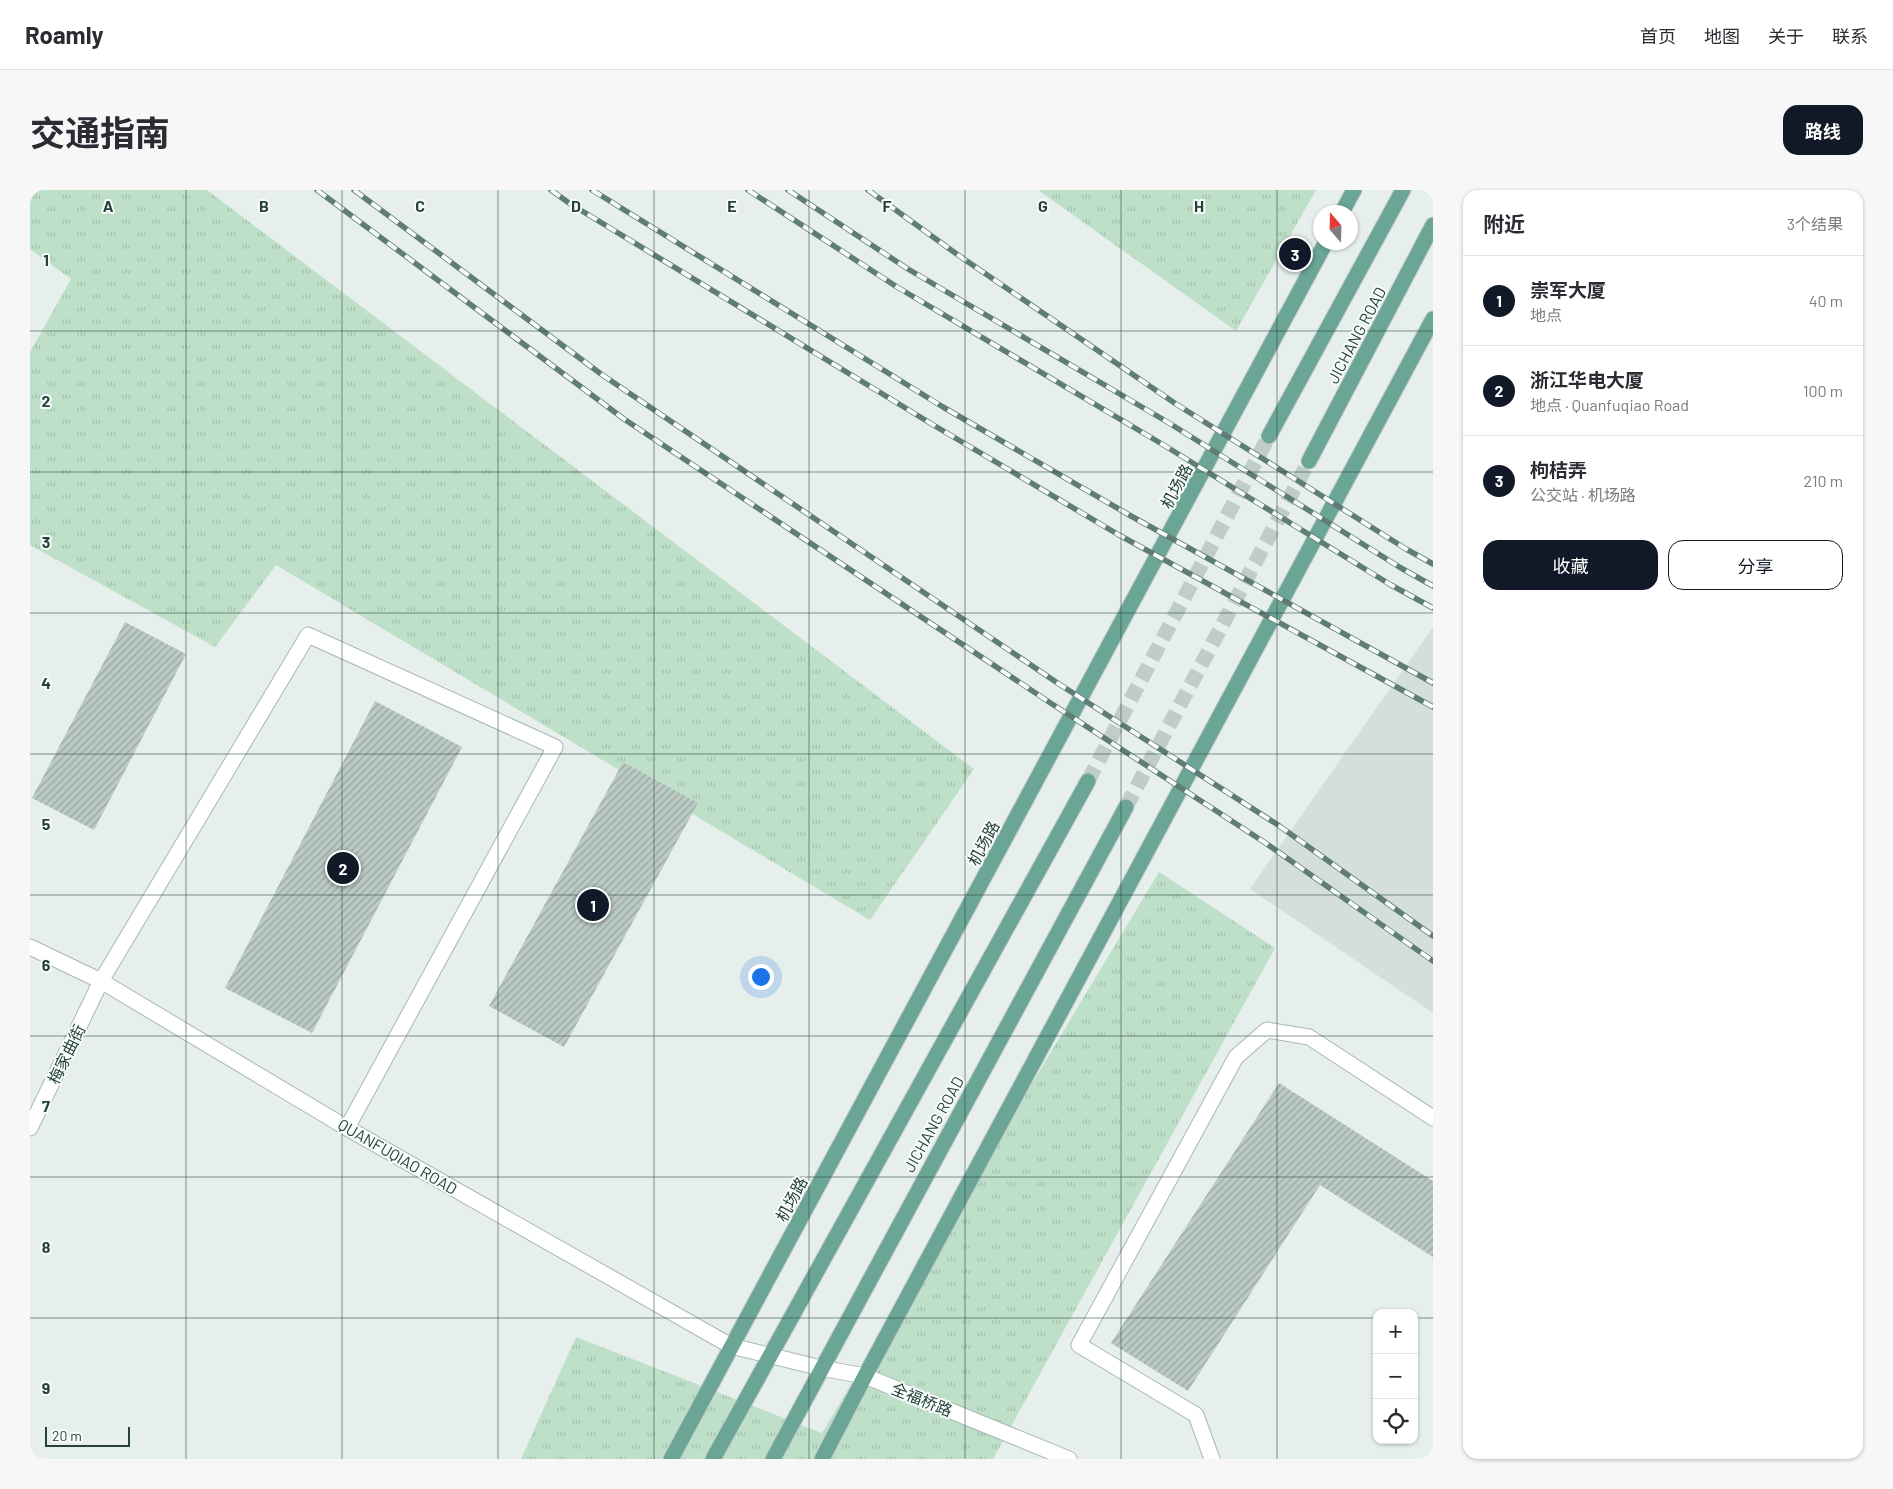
<!DOCTYPE html>
<html lang="zh">
<head>
<meta charset="utf-8">
<style>
  body { margin:0; font-family:Barlow,"Noto Sans SC",sans-serif; background:#f7f7f7; color:#2b2b33 }
  .controls { position:absolute; right:15px; bottom:15px; display:grid; overflow:hidden; border-radius:10px; box-shadow:0 1px 4px #0004 }
  .controls button { width:45px; height:45px; display:grid; place-items:center; padding:0; border:0; border-bottom:1px solid #e1e1e2; background:#fff; color:#2b2b33; font:25px sans-serif }
  .compass { position:absolute; left:1283px; top:15px; width:45px; height:45px; border-radius:50%; background:#fff; box-shadow:0 1px 4px #0004; rotate:340deg }
  .scale { position:absolute; left:15px; bottom:12px; width:85px; box-sizing:border-box; padding-left:5px; border:2px solid #24423a; border-top:0; font-size:14px; line-height:18px; white-space:nowrap; color:#24423a; -webkit-text-stroke:4px #f7fbf9; paint-order:stroke }
  .you { position:absolute; left:730px; top:786px; width:18px; height:18px; margin:-12px; border:4px solid #fff; border-radius:50%; background:#1a73e8; box-shadow:0 0 0 8px #1a73e833 }
  .badge { display:grid; place-items:center; width:32px; height:32px; border-radius:50%; background:#111827; color:#fff; font-size:16px; font-weight:700 }
  .pin { position:absolute; translate:-50% -50%; border:2px solid #fff; box-shadow:0 1px 5px #0006 }
  .list { margin:0; padding:0; list-style:none }
  h2 { display:flex; justify-content:space-between; align-items:center; height:65px; margin:0; padding:0 20px; font-size:21px }
  h2 small { font-size:16px; font-weight:400; color:#7c7c81 }
  .list li { display:grid; grid-template-columns:32px 1fr auto; gap:15px; align-items:center; box-sizing:border-box; height:90px; padding:0 20px; border-top:1px solid #e1e1e2 }
  .list b { display:block; font-size:19px; white-space:nowrap }
  .list p { margin:0; font-size:16px; white-space:nowrap; color:#7c7c81 }
  .list em { font-size:16px; font-style:normal; color:#7c7c81 }
  .actions { display:flex; gap:10px; padding:15px 20px }
  .actions a { flex:1; padding:11px 0; border:1px solid #111827; border-radius:15px; text-align:center; font-size:18px; color:#111827 }
  .actions .main { background:#111827; color:#fff }
  .icon { flex:none; width:28px; height:28px; fill:none; stroke:currentColor; stroke-width:2; stroke-linecap:round; stroke-linejoin:round }
  .map { position:relative; flex:none; width:1403px; height:1269px; overflow:hidden; border-radius:15px }
  header { display:flex; align-items:center; gap:30px; box-sizing:border-box; height:70px; padding:0 25px; background:#fff; border-bottom:1px solid #e1e1e2 }
  header strong { font-size:24px }
  nav { display:flex; gap:28px; margin-inline-start:auto; font-size:18px }
  .intro { display:flex; align-items:center; justify-content:space-between; box-sizing:border-box; height:120px; padding:0 30px }
  h1 { margin:0; font-size:35px }
  .button { padding:12px 22px; border-radius:15px; background:#111827; color:#fff; font-size:18px; font-weight:700 }
  main { display:flex; gap:30px; padding:0 30px }
  aside { flex:1; background:#fff; border-radius:15px; box-shadow:0 1px 4px #0004 }
  .map>svg:first-child { display:block }
  .built { fill:#d4dfda }
  .grass { fill:url(#grass-tufts) }
  .building { fill:url(#building-hatch) }
  .lines { fill:none; stroke-linecap:round; stroke-linejoin:round }
  .major-tunnel { stroke:#bfccc8; stroke-width:15; stroke-dasharray:15 8; stroke-linecap:butt }
  .minor-casing { stroke:#a8b8b2; stroke-width:17 }
  .major-casing { stroke:#c2cac8; stroke-width:17 }
  .minor { stroke:#fff; stroke-width:15 }
  .major { stroke:#6aa596; stroke-width:15 }
  .rail-casing { stroke:#5f7d75; stroke-width:5.5 }
  .rail { stroke:#f7fbf9; stroke-width:4; stroke-dasharray:11; stroke-linecap:butt }
  .grid { fill:none; stroke:#24423a; stroke-width:1; stroke-opacity:0.55 }
  .labels { text-anchor:middle; dominant-baseline:central; stroke-width:4; stroke-linejoin:round; paint-order:stroke }
  .street-label { font-size:16px; fill:#24423a; stroke:#f7fbf9 }
  .grid-label { font-size:16px; text-anchor:middle; font-weight:bold; fill:#24423a; stroke:#f7fbf9; stroke-width:4; stroke-linejoin:round; paint-order:stroke }
</style>
</head>
<body>
<header>
<strong>Roamly</strong>
<nav><a>首页</a><a>地图</a><a>关于</a><a>联系</a></nav>
</header>
<div class="intro"><h1>交通指南</h1><a class="button">路线</a></div>
<main>
<div class="map">
<svg width="1403" height="1269" viewBox="0 0 1403 1269">
  <defs>
    <pattern id="grass-tufts" width="24" height="20" patternUnits="userSpaceOnUse" patternTransform="scale(1.25)"><rect width="24" height="20" fill="#bfe0c8"/><path d="M3 7l-1-3M5 7V3M7 7l1-3M15 17l-1-3M17 17v-4M19 17l1-3" fill="none" stroke="#a4c1ad"/></pattern>
    <pattern id="building-hatch" width="6" height="6" patternUnits="userSpaceOnUse" patternTransform="scale(1.25)"><rect width="6" height="6" fill="#bbcac4"/><path d="M-1 1l2-2M0 6l6-6M5 7l2-2" fill="none" stroke="#98a6a0"/></pattern>
  </defs>
  <rect width="100%" height="100%" fill="#e6efeb"/>
  <path class="built" d="M 1403,437 L 1403,823 L 1220,699 Z"/>
  <g class="grass">
    <path d="M 0,0 L 177,0 L 944,579 L 840,730 L 246,375 L 185,457 L 0,355 L 0,162 L 41,89 L 0,59 Z"/>
    <path d="M 1008,0 L 1286,0 L 1206,141 Z"/>
    <path d="M 1129,682 L 1245,758 L 963,1269 L 491,1269 L 546,1147 L 792,1243 Z"/>
  </g>
  <g class="building">
    <path d="M 95,432 L 156,464 L 64,640 L 2,608 Z"/>
    <path d="M 345,511 L 432,557 L 282,843 L 195,798 Z"/>
    <path d="M 593,572 L 668,613 L 534,857 L 459,816 Z"/>
    <path d="M 1249,893 L 1403,991 L 1403,1067 L 1290,995 L 1158,1201 L 1081,1153 Z"/>
  </g>
  <g class="lines">
    <g class="major-tunnel">
      <path d="M 1058,591 L 1239,246"/>
      <path d="M 1096,617 L 1279,271"/>
    </g>
    <defs>
      <g id="minor">
        <path d="M 0,757 L 71,791 L 317,938 L 701,1156 L 791,1178 L 835,1186 L 1039,1269"/>
        <path d="M 0,938 L 71,791 L 278,445 L 525,557 L 317,938"/>
        <path d="M 1182,1269 L 1166,1225 L 1049,1155 L 1206,867 L 1237,840 L 1279,847 L 1403,928"/>
      </g>
      <g id="major">
        <path d="M 1312,22 L 1324,0"/>
        <path d="M 1239,246 L 1373,0"/>
        <path d="M 1279,271 L 1403,35"/>
        <path d="M 641,1269 L 1296,52"/>
        <path d="M 683,1269 L 1058,591"/>
        <path d="M 743,1269 L 1096,617"/>
        <path d="M 792,1269 L 835,1186 L 1403,129"/>
      </g>
    </defs>
    <use href="#minor" class="minor-casing"/>
    <use href="#major" class="major-casing"/>
    <use href="#minor" class="minor"/>
    <use href="#major" class="major"/>
    <defs>
      <g id="rail">
        <path d="M 287,0 L 594,229 L 1019,512 L 1237,654 L 1403,771"/>
        <path d="M 324,0 L 571,184 L 1029,494 L 1248,635 L 1403,746"/>
        <path d="M 521,0 L 539,13 L 905,236 L 1089,345 L 1403,517"/>
        <path d="M 562,0 L 913,217 L 1101,326 L 1403,493"/>
        <path d="M 718,0 L 867,97 L 1132,254 L 1361,395 L 1403,418"/>
        <path d="M 758,0 L 878,79 L 1139,233 L 1371,378 L 1403,396"/>
        <path d="M 838,0 L 928,65 L 1146,214 L 1376,359 L 1403,374"/>
      </g>
    </defs>
    <use href="#rail" class="rail-casing"/>
    <use href="#rail" class="rail"/>
  </g>
  <path class="grid" d="M 156,0 L 156,1269M 312,0 L 312,1269M 468,0 L 468,1269M 624,0 L 624,1269M 779,0 L 779,1269M 935,0 L 935,1269M 1091,0 L 1091,1269M 1247,0 L 1247,1269M 0,141 L 1403,141M 0,282 L 1403,282M 0,423 L 1403,423M 0,564 L 1403,564M 0,705 L 1403,705M 0,846 L 1403,846M 0,987 L 1403,987M 0,1128 L 1347,1128M 1384,1128 L 1403,1128"/>
  <g class="labels">
    <g class="street-label">
      <text transform="translate(1326 145) rotate(-62)">JICHANG ROAD</text>
      <text transform="translate(1146 296) rotate(-62)">机场路</text>
      <text transform="translate(953 653) rotate(-62)">机场路</text>
      <text transform="translate(36 864) rotate(-64)">梅家曲街</text>
      <text transform="translate(903 934) rotate(-61)">JICHANG ROAD</text>
      <text transform="translate(368 966) rotate(30)">QUANFUQIAO ROAD</text>
      <text transform="translate(761 1009) rotate(-62)">机场路</text>
      <text transform="translate(892 1209) rotate(22)">全福桥路</text>
    </g>
  </g>
  <g class="grid-label">
    <text x="78" y="22">A</text>
    <text x="234" y="22">B</text>
    <text x="390" y="22">C</text>
    <text x="546" y="22">D</text>
    <text x="702" y="22">E</text>
    <text x="857" y="22">F</text>
    <text x="1013" y="22">G</text>
    <text x="1169" y="22">H</text>
    <text x="16" y="76">1</text>
    <text x="16" y="217">2</text>
    <text x="16" y="358">3</text>
    <text x="16" y="499">4</text>
    <text x="16" y="640">5</text>
    <text x="16" y="781">6</text>
    <text x="16" y="922">7</text>
    <text x="16" y="1063">8</text>
    <text x="16" y="1204">9</text>
  </g>
</svg>
<div class="controls">
<button>+</button>
<button>−</button>
<button><svg class="icon" aria-label="locate" viewBox="0 0 24 24"><circle cx="12" cy="12" r="6"/><path d="M12 2v4M12 18v4M2 12h4M18 12h4"/></svg></button>
</div>
<svg class="compass" viewBox="-18 -18 36 36"><path d="M0-13l5 13h-10z" fill="#e53935"/><path d="M0 13l5-13h-10z" fill="#7c7c81"/></svg>
<div class="scale">20 m</div>
<div class="you"></div>
<div class="pin badge" style="left:563px;top:715px">1</div>
<div class="pin badge" style="left:313px;top:678px">2</div>
<div class="pin badge" style="left:1265px;top:64px">3</div>
</div>
<aside>
<h2>附近<small>3个结果</small></h2>
<ul class="list">
<li><span class="badge">1</span><div><b>崇军大厦</b><p>地点</p></div><em>40 m</em></li>
<li><span class="badge">2</span><div><b>浙江华电大厦</b><p>地点 · Quanfuqiao Road</p></div><em>100 m</em></li>
<li><span class="badge">3</span><div><b>枸桔弄</b><p>公交站 · 机场路</p></div><em>210 m</em></li>
</ul>
<div class="actions"><a class="main">收藏</a><a>分享</a></div>
</aside>
</main>
</body>
</html>
